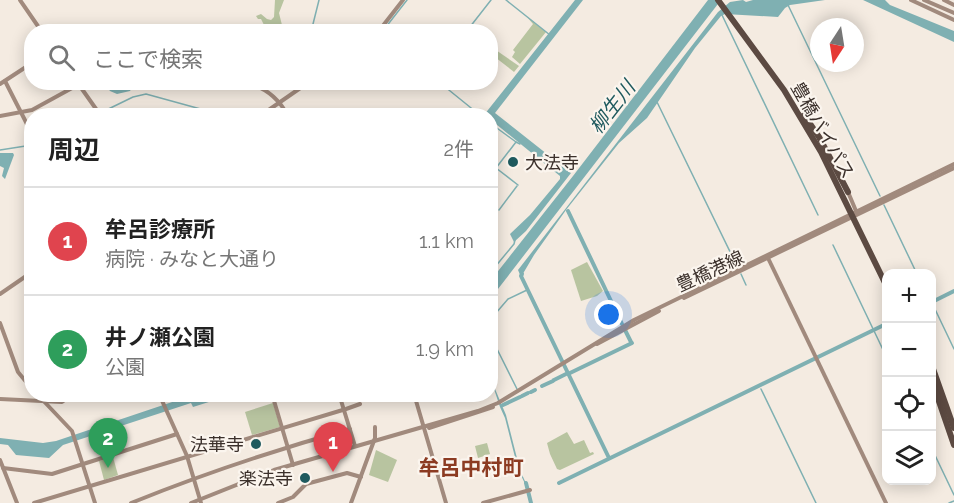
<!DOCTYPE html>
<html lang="ja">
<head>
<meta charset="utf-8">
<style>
  body { margin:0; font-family:Raleway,"Noto Sans JP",sans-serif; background:#f6f6f6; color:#222 }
  .controls { position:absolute; right:18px; bottom:18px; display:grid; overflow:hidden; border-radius:12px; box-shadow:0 3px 15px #0003 }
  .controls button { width:54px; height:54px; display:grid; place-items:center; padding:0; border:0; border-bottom:2px solid #e0e0e0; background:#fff; color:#222; font:30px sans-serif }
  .compass { position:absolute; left:810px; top:18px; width:54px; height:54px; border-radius:50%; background:#fff; box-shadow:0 3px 15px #0003; rotate:192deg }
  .you { position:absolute; left:609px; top:315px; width:21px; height:21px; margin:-15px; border:4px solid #fff; border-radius:50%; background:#1a73e8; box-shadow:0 0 0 9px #1a73e833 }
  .badge { display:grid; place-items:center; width:39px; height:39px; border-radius:50%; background:#1a73e8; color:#fff; font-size:20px; font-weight:700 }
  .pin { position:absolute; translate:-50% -50px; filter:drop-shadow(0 2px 3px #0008) }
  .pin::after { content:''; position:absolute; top:32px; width:21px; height:18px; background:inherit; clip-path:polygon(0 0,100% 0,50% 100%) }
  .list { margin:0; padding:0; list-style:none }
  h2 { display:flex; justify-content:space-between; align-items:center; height:78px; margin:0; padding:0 24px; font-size:26px }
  h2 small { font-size:20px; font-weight:400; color:#767676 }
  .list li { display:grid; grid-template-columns:39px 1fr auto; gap:18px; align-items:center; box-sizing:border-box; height:108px; padding:0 24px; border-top:2px solid #e0e0e0 }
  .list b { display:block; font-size:22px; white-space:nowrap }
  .list p { margin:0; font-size:20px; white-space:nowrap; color:#767676 }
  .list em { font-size:20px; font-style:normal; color:#767676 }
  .icon { flex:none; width:33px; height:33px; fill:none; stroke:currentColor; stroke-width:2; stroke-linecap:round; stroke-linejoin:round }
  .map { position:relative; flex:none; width:954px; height:503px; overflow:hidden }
  .search { position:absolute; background:#fff; box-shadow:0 3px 15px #0003; left:24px; top:24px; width:474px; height:66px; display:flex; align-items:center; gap:15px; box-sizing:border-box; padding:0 21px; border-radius:24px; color:#767676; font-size:22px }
  .panel { position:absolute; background:#fff; box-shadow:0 3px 15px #0003; left:24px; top:108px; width:474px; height:294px; border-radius:24px }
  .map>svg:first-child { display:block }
  .green { fill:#b8c4a0 }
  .water { fill:#7fb0b2 }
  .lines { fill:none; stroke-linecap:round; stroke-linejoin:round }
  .stream { stroke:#7fb0b2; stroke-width:1.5 }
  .river { stroke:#7fb0b2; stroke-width:4 }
  .secondary { stroke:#a18a7d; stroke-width:4 }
  .highway { stroke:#5c4a42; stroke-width:6 }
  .highway-bridge { stroke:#5c4a42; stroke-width:6 }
  .poi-dot { fill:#1f5a5e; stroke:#fbf5ee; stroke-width:2 }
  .labels { text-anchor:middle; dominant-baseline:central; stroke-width:4.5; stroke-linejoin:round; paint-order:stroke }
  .street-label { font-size:18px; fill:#3b302b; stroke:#fbf5ee }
  .poi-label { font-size:18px; fill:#3b302b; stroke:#fbf5ee; text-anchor:end }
  .water-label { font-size:20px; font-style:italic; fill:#1f5a5e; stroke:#fbf5ee }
  .quarter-label { font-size:21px; font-weight:bold; fill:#8c3b22; stroke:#fbf5ee }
</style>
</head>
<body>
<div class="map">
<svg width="954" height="503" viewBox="0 0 954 503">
  <rect width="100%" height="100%" fill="#f4ebe1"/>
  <g class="green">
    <path d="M 275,0 L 284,0 L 279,13 L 282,25 L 277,25 L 274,31 L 263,31 L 262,28 L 265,27 L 261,19 L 258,19 L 256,16 L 261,14 L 267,19 L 271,20 L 274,17 Z"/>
    <path d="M 527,17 L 546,32 L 520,64 L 512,57 L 515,52 L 513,50 L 533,24 Z"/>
    <path d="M 490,46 L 519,66 L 514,72 L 491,54 Z"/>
    <path d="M 587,262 L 603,291 L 597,296 L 581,301 L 571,270 Z"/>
    <path d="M 273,403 L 280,427 L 252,435 L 245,412 Z"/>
    <path d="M 567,432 L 574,444 L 584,440 L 590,453 L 593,452 L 594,454 L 560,470 L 557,469 L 550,454 L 547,443 Z"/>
    <path d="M 487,443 L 490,454 L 478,458 L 475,446 Z"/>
    <path d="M 376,450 L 397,460 L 388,482 L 369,475 Z"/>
    <path d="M 113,457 L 118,475 L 104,480 L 99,461 Z"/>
  </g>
  <g class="water">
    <path d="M 575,0 L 583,0 L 495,113 L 571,173 L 526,231 L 514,242 L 510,234 L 530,215 L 560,179 L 560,176 L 491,120 L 490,116 L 484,115 Z"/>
    <path d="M 708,0 L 721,0 L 491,298 L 491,280 L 573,176 Z"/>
    <path d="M 743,0 L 746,2 L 753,0 L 825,0 L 790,5 L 785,8 L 778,17 L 725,14 L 721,16 L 695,48 L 647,118 L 619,143 L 566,210 L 534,255 L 521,277 L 518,270 L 718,12 L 730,2 Z"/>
    <path d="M 863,0 L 885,0 L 890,5 L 954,31 L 954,42 Z"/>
    <path d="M 110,83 L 110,82 L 135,83 L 130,91 L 117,94 L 110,91 L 106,86 Z"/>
    <path d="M 0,153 L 13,153 L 14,155 L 5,179 L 2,176 L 4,168 L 0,166 Z"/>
    <path d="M 490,377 L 506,415 L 520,470 L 528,488 L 527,488 L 518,469 L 505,418 L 500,407 Z"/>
    <path d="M 193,395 L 217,395 L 211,396 L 212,401 L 193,407 L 191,403 L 63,445 L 49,458 L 16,455 L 8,445 L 0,444 L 0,438 L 43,443 L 56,441 Z"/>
  </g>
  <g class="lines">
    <g class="stream">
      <path d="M 506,0 L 550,35"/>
      <path d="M 788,5 L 880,196"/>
      <path d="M 722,15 L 818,215"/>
      <path d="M 311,32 L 319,0"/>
      <path d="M 382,32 L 407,0"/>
      <path d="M 466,32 L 491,0"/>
      <path d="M 439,82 L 481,116"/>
      <path d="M 657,102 L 737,266"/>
      <path d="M 94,116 L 133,97 L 146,94 L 226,116"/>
      <path d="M 490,123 L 516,142"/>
      <path d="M 0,150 L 32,145"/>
      <path d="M 518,185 L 496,168 L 516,142 L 520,144"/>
      <path d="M 884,205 L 917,274"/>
      <path d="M 499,210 L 517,186"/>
      <path d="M 833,245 L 886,356"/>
      <path d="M 490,273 L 514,244 L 515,240"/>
      <path d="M 741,274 L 746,285"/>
      <path d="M 933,305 L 954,349"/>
      <path d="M 490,320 L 508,299 L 527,290"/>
      <path d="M 490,335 L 517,389"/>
      <path d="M 25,379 L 32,373"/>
      <path d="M 761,389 L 816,503"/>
      <path d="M 932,449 L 954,495"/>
      <path d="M 949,503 L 954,501"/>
    </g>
    <g class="river">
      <path d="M 568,211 L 622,324"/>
      <path d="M 522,274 L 521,276 L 609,458"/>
      <path d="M 932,302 L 954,291"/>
      <path d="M 625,330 L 631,342"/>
      <path d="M 570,373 L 632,343"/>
      <path d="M 554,380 L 566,374"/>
      <path d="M 542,386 L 553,381"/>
      <path d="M 531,392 L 535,390"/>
      <path d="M 522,396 L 528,393"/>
      <path d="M 503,405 L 520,397"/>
      <path d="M 526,483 L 531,503"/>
      <path d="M 559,483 L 886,324"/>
    </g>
    <g class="secondary">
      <path d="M 20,0 L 42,32"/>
      <path d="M 911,0 L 954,20"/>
      <path d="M 924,0 L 954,13"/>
      <path d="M 944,0 L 954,5"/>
      <path d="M 378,32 L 403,0"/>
      <path d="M 5,81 L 32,134"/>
      <path d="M 77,82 L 101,116"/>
      <path d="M 222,82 L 239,82"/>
      <path d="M 241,82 C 262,85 278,97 288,116"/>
      <path d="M 0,84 L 32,63"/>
      <path d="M 0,116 L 32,110 L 83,82"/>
      <path d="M 260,116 L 309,82"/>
      <path d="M 848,192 L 856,211"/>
      <path d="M 768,258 L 886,503"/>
      <path d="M 0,294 L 32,272"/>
      <path d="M 684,298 L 954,168"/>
      <path d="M 0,323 L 18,372 L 32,389"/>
      <path d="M 597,344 L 659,311"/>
      <path d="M 37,394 L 72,431 L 95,503"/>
      <path d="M 159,394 L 187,456 L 201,503"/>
      <path d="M 272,394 L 293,465"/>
      <path d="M 339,394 L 355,446"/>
      <path d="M 414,394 L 446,503"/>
      <path d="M 0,399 L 62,402 L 73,394"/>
      <path d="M 429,428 L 493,407"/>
      <path d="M 0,460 L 17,503"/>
      <path d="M 3,468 L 52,474 L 177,434"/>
      <path d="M 425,470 L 437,471"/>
      <path d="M 34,503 L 346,409 L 360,404"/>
      <path d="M 131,503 C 203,474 275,450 350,429"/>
      <path d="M 191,503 L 274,470 L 478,411 L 498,403 L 634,320 L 954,164"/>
      <path d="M 278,503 L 293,497 L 306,484 L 347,473 L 361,477"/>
      <path d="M 351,503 L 375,438 L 375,427"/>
      <path d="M 483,503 L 530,490"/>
    </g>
    <g class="highway">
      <path d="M 804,115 L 819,137 L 848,192"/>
      <path d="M 932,366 L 954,428"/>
      <path d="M 932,381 L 954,445"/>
    </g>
    <path class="highway-bridge" d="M 718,0 L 784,90 L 821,152 L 886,285"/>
  </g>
  <g class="poi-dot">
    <circle cx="513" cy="162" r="6"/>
    <circle cx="256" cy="444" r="6"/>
    <circle cx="305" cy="478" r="6"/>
  </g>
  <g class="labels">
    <g class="street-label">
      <text transform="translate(823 130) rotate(60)">豊橋バイパス</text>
      <text transform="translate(710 271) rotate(-25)">豊橋港線</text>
    </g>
    <g class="poi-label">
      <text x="525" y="162" text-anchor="start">大法寺</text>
      <text x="244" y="444">法華寺</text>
      <text x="293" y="478">楽法寺</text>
    </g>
    <g class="water-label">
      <text transform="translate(612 107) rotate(-52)">柳生川</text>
    </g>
    <g class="quarter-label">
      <text x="471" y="467">牟呂中村町</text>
    </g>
  </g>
</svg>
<div class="controls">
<button>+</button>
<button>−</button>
<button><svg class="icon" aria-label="locate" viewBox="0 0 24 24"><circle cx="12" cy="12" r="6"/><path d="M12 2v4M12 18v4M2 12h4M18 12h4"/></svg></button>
<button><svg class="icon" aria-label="layers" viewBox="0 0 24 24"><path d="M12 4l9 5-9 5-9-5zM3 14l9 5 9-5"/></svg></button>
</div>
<svg class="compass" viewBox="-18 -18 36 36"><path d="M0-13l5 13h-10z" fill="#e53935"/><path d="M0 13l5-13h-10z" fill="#767676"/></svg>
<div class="you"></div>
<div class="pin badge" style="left:333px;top:472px;background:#e0444e">1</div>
<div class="pin badge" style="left:108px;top:468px;background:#2e9e5b">2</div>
<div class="search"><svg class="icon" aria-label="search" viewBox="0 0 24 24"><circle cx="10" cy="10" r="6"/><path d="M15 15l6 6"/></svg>ここで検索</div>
<section class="panel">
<h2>周辺<small>2件</small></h2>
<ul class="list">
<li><span class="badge" style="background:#e0444e">1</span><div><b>牟呂診療所</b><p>病院 · みなと大通り</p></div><em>1.1 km</em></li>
<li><span class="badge" style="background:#2e9e5b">2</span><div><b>井ノ瀬公園</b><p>公園</p></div><em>1.9 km</em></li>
</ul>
</section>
</div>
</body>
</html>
